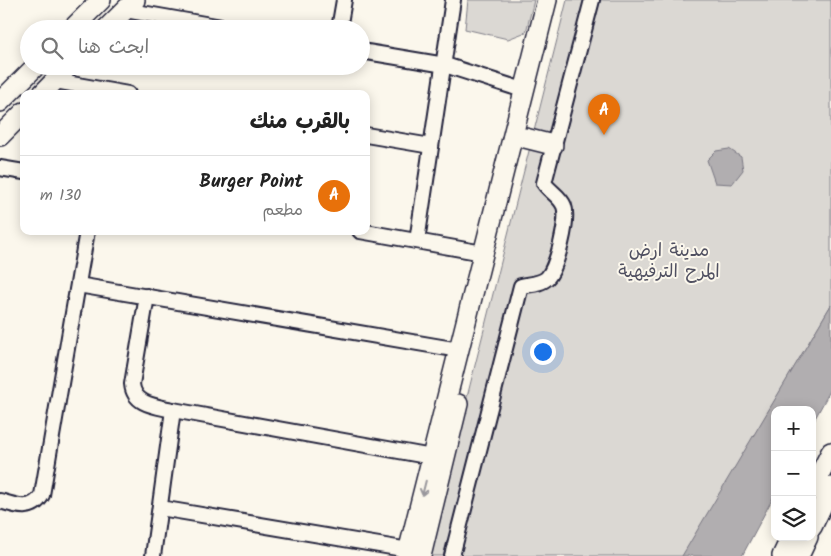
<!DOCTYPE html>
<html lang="ar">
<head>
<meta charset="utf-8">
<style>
  body { margin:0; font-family:Kalam,"Playpen Sans Arabic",sans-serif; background:#f2f2f2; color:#222; direction:rtl }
  .controls { position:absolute; right:15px; bottom:15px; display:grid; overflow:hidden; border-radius:10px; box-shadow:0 2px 12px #0003 }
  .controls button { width:45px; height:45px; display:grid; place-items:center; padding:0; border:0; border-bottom:1px solid #e0e0e0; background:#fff; color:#222; font:25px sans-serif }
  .you { position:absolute; left:542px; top:351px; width:18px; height:18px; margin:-12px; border:4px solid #fff; border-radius:50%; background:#1a73e8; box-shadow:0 0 0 8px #1a73e833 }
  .badge { display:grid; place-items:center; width:32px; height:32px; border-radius:50%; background:#2563eb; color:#fff; font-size:16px; font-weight:700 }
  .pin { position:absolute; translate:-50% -41px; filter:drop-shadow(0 1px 2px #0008) }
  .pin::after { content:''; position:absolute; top:26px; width:18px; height:15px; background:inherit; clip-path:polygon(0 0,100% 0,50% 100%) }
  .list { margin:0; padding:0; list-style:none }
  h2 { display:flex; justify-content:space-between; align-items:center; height:65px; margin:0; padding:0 20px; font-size:21px }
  h2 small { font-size:16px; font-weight:400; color:#767676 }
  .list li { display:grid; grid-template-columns:32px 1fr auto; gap:15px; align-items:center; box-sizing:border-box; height:80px; padding:0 20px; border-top:1px solid #e0e0e0 }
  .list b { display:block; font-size:19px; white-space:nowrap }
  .list p { margin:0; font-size:16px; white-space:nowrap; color:#767676 }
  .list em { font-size:16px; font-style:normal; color:#767676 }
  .icon { flex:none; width:28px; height:28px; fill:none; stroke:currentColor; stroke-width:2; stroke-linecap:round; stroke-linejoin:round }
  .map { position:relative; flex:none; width:831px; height:556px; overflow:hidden; direction:ltr }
  .search { position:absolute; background:#fff; box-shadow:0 2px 12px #0003; left:20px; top:20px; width:350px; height:55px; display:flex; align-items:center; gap:12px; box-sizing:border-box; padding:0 18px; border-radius:28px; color:#767676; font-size:19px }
  .panel { position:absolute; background:#fff; box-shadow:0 2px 12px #0003; left:20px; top:90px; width:350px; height:145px; border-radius:10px; direction:rtl }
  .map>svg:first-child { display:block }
  .green { fill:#dbd8d3; stroke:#7e7d87 }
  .water { fill:#b1aeb0; stroke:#787681 }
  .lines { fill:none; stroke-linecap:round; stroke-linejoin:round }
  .minor-casing { stroke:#22223b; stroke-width:18 }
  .secondary-casing { stroke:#22223b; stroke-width:22 }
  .minor { stroke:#fbf7ec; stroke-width:14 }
  .secondary { stroke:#fbf7ec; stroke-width:19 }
  .oneway { stroke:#99979c }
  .labels { text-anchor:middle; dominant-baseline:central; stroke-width:4; stroke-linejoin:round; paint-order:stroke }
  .park-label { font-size:18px; fill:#505061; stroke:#fbf7ec }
</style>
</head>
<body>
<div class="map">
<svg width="831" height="556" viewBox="0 0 831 556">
  <rect width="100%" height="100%" fill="#fbf7ec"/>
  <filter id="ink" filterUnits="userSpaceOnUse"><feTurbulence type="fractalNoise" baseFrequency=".02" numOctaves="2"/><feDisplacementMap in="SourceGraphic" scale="10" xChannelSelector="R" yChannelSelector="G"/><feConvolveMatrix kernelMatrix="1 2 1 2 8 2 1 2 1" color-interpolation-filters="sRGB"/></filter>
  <g filter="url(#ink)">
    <g class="green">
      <path d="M 468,0 L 534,0 L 526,32 L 508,39 L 465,29 Z"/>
      <path d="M 567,0 L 831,0 L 831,305 L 683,556 L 427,556 Z"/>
    </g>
    <g class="water">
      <path d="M 729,149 L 741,157 L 743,170 L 732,184 L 715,183 L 707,160 L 716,151 Z"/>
      <path d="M 831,305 L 831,389 L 812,424 L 812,410 L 775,410 L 775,494 L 742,556 L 682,556 Z"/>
    </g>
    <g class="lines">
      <defs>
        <g id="minor">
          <path d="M 125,10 L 233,29"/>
          <path d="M 339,29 L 344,0"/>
          <path d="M 361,51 L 445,65 L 523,90"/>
          <path d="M 55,81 L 128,94"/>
          <path d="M 366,135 L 431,146"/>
          <path d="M 0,168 L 24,172"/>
          <path d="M 360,231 L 483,253"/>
          <path d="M 417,241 L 453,0"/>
          <path d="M 78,285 L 459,350"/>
          <path d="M 147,296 L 132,384 C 134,405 155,406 173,410 L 432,457"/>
          <path d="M 0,501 C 16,506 32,512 42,495 L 87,231"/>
          <path d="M 160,508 L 409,550"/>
          <path d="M 153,556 L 173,410"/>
          <path d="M 452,556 L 521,286 C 530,284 541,284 547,278 C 557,268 569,219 564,206 C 560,196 550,192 544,183 L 592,0"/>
        </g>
        <g id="secondary">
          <path d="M 72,29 L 101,0"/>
          <path d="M 106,29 L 135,0"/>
          <path d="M 42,94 L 69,66"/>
          <path d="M 0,102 L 36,66"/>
          <path d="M 0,136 L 24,112"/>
          <path d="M 525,138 L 553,145"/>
          <path d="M 812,490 L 831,452"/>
          <path d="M 812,527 L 831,487"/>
          <path d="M 407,556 L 547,0"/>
          <path d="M 421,556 L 458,404"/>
          <path d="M 782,556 L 791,537"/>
          <path d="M 799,556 L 808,537"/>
        </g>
      </defs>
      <use href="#minor" class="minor-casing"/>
      <use href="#secondary" class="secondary-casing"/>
      <use href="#minor" class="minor"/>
      <use href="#secondary" class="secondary"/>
    </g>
    <defs><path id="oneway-shaft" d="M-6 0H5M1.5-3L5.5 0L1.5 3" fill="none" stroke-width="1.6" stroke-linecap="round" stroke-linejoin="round" transform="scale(1.25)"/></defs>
    <use class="oneway" href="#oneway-shaft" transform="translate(424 488) rotate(104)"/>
  </g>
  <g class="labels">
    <g class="park-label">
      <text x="669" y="251">مدينة ارض<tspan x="669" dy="21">المرح الترفيهية</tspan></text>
    </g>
  </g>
</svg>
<div class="controls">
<button>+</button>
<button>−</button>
<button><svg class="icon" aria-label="layers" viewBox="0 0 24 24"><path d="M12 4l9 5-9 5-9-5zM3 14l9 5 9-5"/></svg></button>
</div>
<div class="you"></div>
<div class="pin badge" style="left:604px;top:135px;background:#e8710a">A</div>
<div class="search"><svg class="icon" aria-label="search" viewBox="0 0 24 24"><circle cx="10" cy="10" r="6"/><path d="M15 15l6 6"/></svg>ابحث هنا</div>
<section class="panel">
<h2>بالقرب منك<small></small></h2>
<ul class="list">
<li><span class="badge" style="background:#e8710a">A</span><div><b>Burger Point</b><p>مطعم</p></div><em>130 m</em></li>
</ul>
</section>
</div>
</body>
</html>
